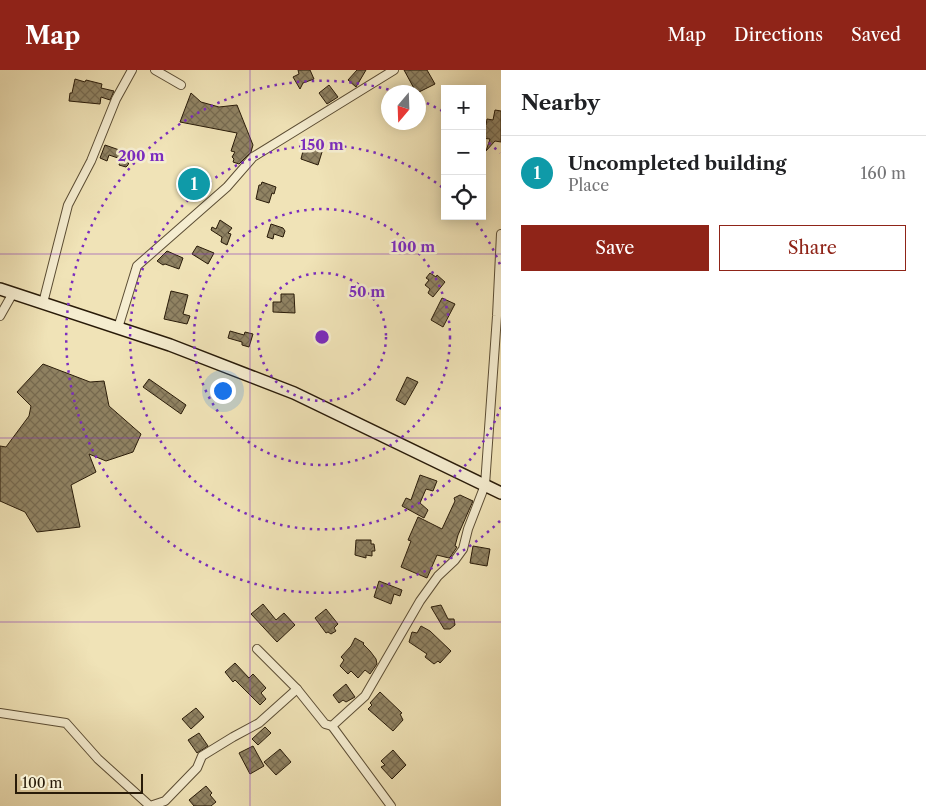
<!DOCTYPE html>
<html lang="en">
<head>
<meta charset="utf-8">
<style>
  body { margin:0; font-family:"Libre Caslon Text",serif; background:#f6f6f6; color:#202124 }
  .controls { position:absolute; right:15px; top:15px; display:grid; overflow:hidden; border-radius:0px; box-shadow:0 2px 12px #0003 }
  .controls button { width:45px; height:45px; display:grid; place-items:center; padding:0; border:0; border-bottom:1px solid #e0e0e0; background:#fff; color:#202124; font:25px sans-serif }
  .compass { position:absolute; left:381px; top:15px; width:45px; height:45px; border-radius:50%; background:#fff; box-shadow:0 2px 12px #0003; rotate:199deg }
  .scale { position:absolute; left:15px; bottom:12px; width:128px; box-sizing:border-box; padding-left:5px; border:2px solid #291b09; border-top:0; font-size:14px; line-height:18px; white-space:nowrap; color:#291b09; -webkit-text-stroke:4px #f5edd0; paint-order:stroke }
  .you { position:absolute; left:222px; top:320px; width:18px; height:18px; margin:-12px; border:4px solid #fff; border-radius:50%; background:#1a73e8; box-shadow:0 0 0 8px #1a73e833 }
  .badge { display:grid; place-items:center; width:32px; height:32px; border-radius:50%; background:#8f2418; color:#fff; font-size:16px; font-weight:700 }
  .pin { position:absolute; translate:-50% -50%; border:2px solid #fff; box-shadow:0 1px 5px #0006 }
  .list { margin:0; padding:0; list-style:none }
  h2 { display:flex; justify-content:space-between; align-items:center; height:65px; margin:0; padding:0 20px; font-size:21px }
  h2 small { font-size:16px; font-weight:400; color:#757577 }
  .list li { display:grid; grid-template-columns:32px 1fr auto; gap:15px; align-items:center; box-sizing:border-box; height:75px; padding:0 20px; border-top:1px solid #e0e0e0 }
  .list b { display:block; font-size:19px; white-space:nowrap }
  .list p { margin:0; font-size:16px; white-space:nowrap; color:#757577 }
  .list em { font-size:16px; font-style:normal; color:#757577 }
  .actions { display:flex; gap:10px; padding:15px 20px }
  .actions a { flex:1; padding:11px 0; border:1px solid #8f2418; border-radius:0px; text-align:center; font-size:18px; color:#8f2418 }
  .actions .main { background:#8f2418; color:#fff }
  .icon { flex:none; width:28px; height:28px; fill:none; stroke:currentColor; stroke-width:2; stroke-linecap:round; stroke-linejoin:round }
  .map { position:relative; flex:none; width:501px; height:736px; overflow:hidden }
  header { display:flex; align-items:center; gap:30px; box-sizing:border-box; height:70px; padding:0 25px; background:#8f2418; color:#fff }
  header strong { font-size:24px }
  nav { display:flex; gap:28px; margin-inline-start:auto; font-size:18px }
  main { display:flex }
  aside { flex:1; background:#fff }
  .map>svg:first-child { display:block }
  .building { fill:url(#building-cross-hatch); stroke:#291b09 }
  .lines { fill:none; stroke-linecap:round; stroke-linejoin:round }
  .minor-casing { stroke:#5b4d34; stroke-width:10 }
  .secondary-casing { stroke:#291b09; stroke-width:14 }
  .minor { stroke:#f5edd0; stroke-width:8 }
  .secondary { stroke:#f5edd0; stroke-width:11 }
  .grid { fill:none; stroke:#7b2cbf; stroke-width:1; stroke-opacity:0.55 }
  .ring { fill:none; stroke:#7b2cbf; stroke-width:2.5; stroke-dasharray:2.5 5 }
  .centre { fill:#7b2cbf; stroke:#f5edd0; stroke-width:2.5 }
  .ring-label { font-size:15px; text-anchor:middle; font-weight:bold; fill:#7b2cbf; stroke:#f5edd0; stroke-width:5; stroke-linejoin:round; paint-order:stroke }
</style>
</head>
<body>
<header>
<strong>Map</strong>
<nav><a>Map</a><a>Directions</a><a>Saved</a></nav>
</header>
<main>
<div class="map">
<svg width="501" height="736" viewBox="0 0 501 736">
  <defs>
    <pattern id="building-cross-hatch" width="8" height="8" patternUnits="userSpaceOnUse" patternTransform="scale(1.25)"><rect width="8" height="8" fill="#908363"/><path d="M0 0l8 8M0 8l8-8" fill="none" stroke="#766a50"/></pattern>
  </defs>
  <rect width="100%" height="100%" fill="#f0e3b7"/>
  <filter id="stains"><feTurbulence type="fractalNoise" baseFrequency=".004" numOctaves="4"/><feColorMatrix values="0 0 0 0 .2 0 0 0 0 .09 0 0 0 0 .02 0 0 0 .5 -.17"/></filter>
  <radialGradient id="worn" r=".72"><stop offset=".6" stop-color="#630" stop-opacity="0"/><stop offset="1" stop-color="#630" stop-opacity=".3"/></radialGradient>
  <g class="building">
    <path d="M 298,0 L 310,0 L 314,9 L 303,13 L 300,19 L 293,7 L 299,4 Z"/>
    <path d="M 357,0 L 366,0 L 356,17 L 348,10 Z"/>
    <path d="M 404,0 L 427,0 L 435,14 L 419,22 L 416,22 Z"/>
    <path d="M 75,9 L 85,12 L 86,10 L 102,14 L 101,18 L 114,21 L 110,30 L 101,27 L 100,34 L 69,31 L 70,23 L 72,23 Z"/>
    <path d="M 329,15 L 338,27 L 327,34 L 319,23 Z"/>
    <path d="M 191,23 L 201,32 L 219,37 L 237,35 L 253,75 L 251,82 L 239,94 L 233,92 L 234,89 L 232,87 L 235,82 L 231,81 L 237,63 L 180,52 Z"/>
    <path d="M 495,40 L 501,41 L 501,72 L 495,71 L 486,81 L 490,69 L 482,68 L 484,54 L 486,55 L 487,49 L 493,50 Z"/>
    <path d="M 105,75 L 125,82 L 123,87 L 130,89 L 128,95 L 126,97 L 119,95 L 121,89 L 109,85 L 107,91 L 100,88 Z"/>
    <path d="M 304,77 L 322,82 L 318,95 L 301,89 Z"/>
    <path d="M 190,97 L 209,109 L 197,130 L 179,119 Z"/>
    <path d="M 262,112 L 276,117 L 274,124 L 272,123 L 269,133 L 256,129 L 259,115 L 261,115 Z"/>
    <path d="M 220,150 L 232,158 L 228,163 L 231,164 L 227,175 L 221,172 L 222,167 L 211,160 L 212,157 L 216,159 Z"/>
    <path d="M 271,154 L 283,158 L 285,161 L 283,167 L 274,164 L 273,169 L 267,167 Z"/>
    <path d="M 197,176 L 214,183 L 208,194 L 192,184 Z"/>
    <path d="M 167,181 L 183,188 L 179,199 L 165,194 L 163,195 L 157,191 Z"/>
    <path d="M 430,203 L 436,207 L 437,205 L 445,212 L 433,227 L 428,223 L 430,219 L 425,215 L 429,210 L 426,208 Z"/>
    <path d="M 171,221 L 188,225 L 183,244 L 190,246 L 187,254 L 164,249 Z"/>
    <path d="M 281,224 L 294,224 L 295,243 L 273,242 L 273,232 L 281,232 Z"/>
    <path d="M 442,228 L 455,234 L 443,257 L 431,250 Z"/>
    <path d="M 230,261 L 244,265 L 245,262 L 253,264 L 249,277 L 242,275 L 242,272 L 228,268 Z"/>
    <path d="M 43,294 L 90,312 L 104,311 L 109,336 L 141,364 L 133,382 L 106,391 L 89,384 L 96,402 L 71,415 L 80,457 L 37,462 L 25,442 L 0,431 L 0,376 L 6,377 L 29,346 L 31,336 L 17,322 Z"/>
    <path d="M 407,307 L 418,312 L 405,335 L 396,330 Z"/>
    <path d="M 149,309 L 186,335 L 181,344 L 143,317 Z"/>
    <path d="M 420,405 L 437,411 L 433,421 L 426,419 L 420,433 L 428,440 L 424,448 L 402,436 L 406,428 L 411,430 Z"/>
    <path d="M 460,425 L 473,431 L 458,465 L 455,476 L 457,477 L 451,486 L 449,488 L 437,485 L 427,508 L 401,497 L 411,471 L 408,470 L 418,447 L 442,459 L 455,431 L 454,428 Z"/>
    <path d="M 356,470 L 371,470 L 371,474 L 374,474 L 375,481 L 372,481 L 372,486 L 366,485 L 366,488 L 355,485 Z"/>
    <path d="M 473,476 L 490,479 L 487,496 L 470,493 Z"/>
    <path d="M 379,511 L 402,520 L 400,526 L 394,524 L 391,534 L 374,527 Z"/>
    <path d="M 263,534 L 276,550 L 284,543 L 295,555 L 277,572 L 251,544 Z"/>
    <path d="M 441,535 L 448,549 L 454,549 L 455,555 L 450,559 L 444,559 L 431,537 Z"/>
    <path d="M 326,539 L 338,554 L 334,558 L 336,561 L 331,564 L 328,562 L 326,563 L 315,548 Z"/>
    <path d="M 421,556 L 430,561 L 451,581 L 440,593 L 438,591 L 434,594 L 425,587 L 427,584 L 409,572 L 412,562 L 417,563 Z"/>
    <path d="M 355,568 L 364,573 L 363,574 L 370,581 L 376,589 L 377,594 L 370,604 L 365,600 L 358,608 L 351,601 L 348,604 L 340,596 L 344,590 L 341,587 L 351,576 Z"/>
    <path d="M 235,593 L 249,608 L 253,604 L 266,618 L 261,623 L 266,629 L 260,635 L 235,610 L 233,612 L 225,602 Z"/>
    <path d="M 346,614 L 355,627 L 346,632 L 343,630 L 339,633 L 333,625 Z"/>
    <path d="M 380,622 L 402,643 L 400,644 L 403,650 L 393,661 L 368,639 L 372,635 L 370,633 Z"/>
    <path d="M 196,638 L 204,647 L 191,659 L 182,649 Z"/>
    <path d="M 265,657 L 271,663 L 258,675 L 252,669 Z"/>
    <path d="M 199,663 L 208,676 L 197,683 L 188,670 Z"/>
    <path d="M 253,676 L 264,696 L 250,704 L 239,683 Z"/>
    <path d="M 280,679 L 291,692 L 276,705 L 264,692 Z"/>
    <path d="M 393,680 L 406,695 L 392,709 L 381,697 L 385,695 L 381,691 Z"/>
    <path d="M 206,716 L 212,723 L 210,725 L 216,732 L 211,736 L 194,736 L 189,730 Z"/>
  </g>
  <g class="lines">
    <defs>
      <g id="minor">
        <path d="M 155,0 L 181,15"/>
        <path d="M 43,233 L 68,135 L 91,91 L 116,29 L 132,0"/>
        <path d="M 0,246 L 13,223"/>
        <path d="M 118,258 L 137,196 L 227,117 L 253,87 L 394,0"/>
        <path d="M 257,579 L 297,619 L 325,654 L 332,656"/>
        <path d="M 0,643 L 66,653 L 98,689 L 150,736 L 165,731 L 197,698 L 202,686 L 233,667 L 259,653 L 297,619"/>
        <path d="M 391,736 L 332,656 L 365,626 L 420,531 L 438,506 L 455,490 L 463,479 L 468,459 L 485,415 L 497,246 L 501,164"/>
      </g>
      <path id="secondary" d="M 0,219 L 170,275 L 294,323 L 501,423"/>
    </defs>
    <use href="#minor" class="minor-casing"/>
    <use href="#secondary" class="secondary-casing"/>
    <use href="#minor" class="minor"/>
    <use href="#secondary" class="secondary"/>
  </g>
  <path class="grid" d="M 250,0 L 250,736M 0,184 L 501,184M 0,368 L 501,368M 0,552 L 501,552"/>
  <g class="ring">
    <circle cx="322" cy="267" r="64"/>
    <circle cx="322" cy="267" r="128"/>
    <path d="M501 337A192 192 0 1 1 444 119M472 147A192 192 0 0 1 501 197"/>
    <path d="M500 451A256 256 0 1 1 397 22M420 30A256 256 0 0 1 444 42M483 68A256 256 0 0 1 500 83"/>
  </g>
  <circle cx="322" cy="267" r="8" class="centre"/>
  <g class="ring-label">
    <text x="322" y="80">150 m</text>
    <text x="141" y="91">200 m</text>
    <text x="413" y="182">100 m</text>
    <text x="367" y="227">50 m</text>
  </g>
  <rect width="100%" height="100%" filter="url(#stains)"/>
  <rect width="100%" height="100%" fill="url(#worn)"/>
</svg>
<div class="controls">
<button>+</button>
<button>−</button>
<button><svg class="icon" aria-label="locate" viewBox="0 0 24 24"><circle cx="12" cy="12" r="6"/><path d="M12 2v4M12 18v4M2 12h4M18 12h4"/></svg></button>
</div>
<svg class="compass" viewBox="-18 -18 36 36"><path d="M0-13l5 13h-10z" fill="#e53935"/><path d="M0 13l5-13h-10z" fill="#757577"/></svg>
<div class="scale">100 m</div>
<div class="you"></div>
<div class="pin badge" style="left:194px;top:114px;background:#0f9aa8">1</div>
</div>
<aside>
<h2>Nearby<small></small></h2>
<ul class="list">
<li><span class="badge" style="background:#0f9aa8">1</span><div><b>Uncompleted building</b><p>Place</p></div><em>160 m</em></li>
</ul>
<div class="actions"><a class="main">Save</a><a>Share</a></div>
</aside>
</main>
</body>
</html>
